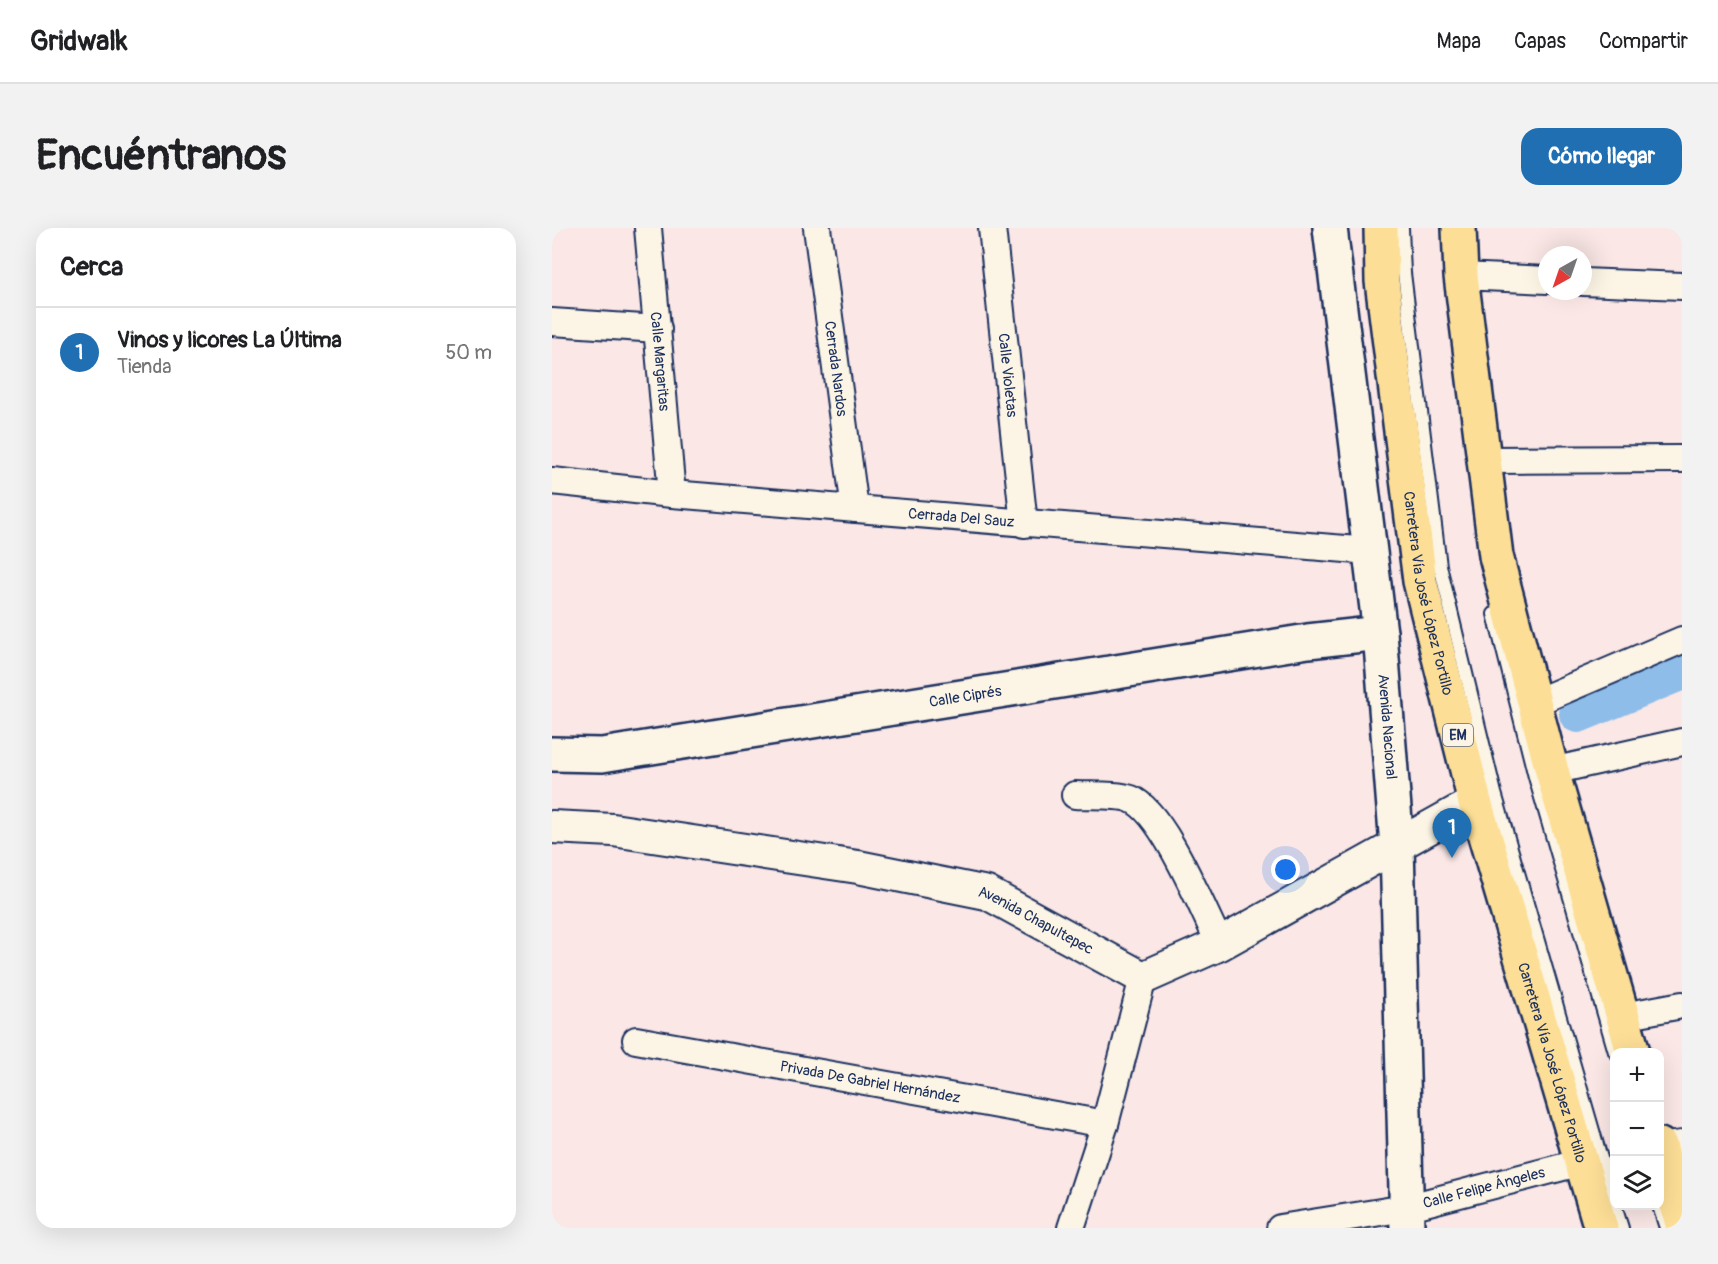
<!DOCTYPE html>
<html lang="es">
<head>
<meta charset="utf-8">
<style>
  body { margin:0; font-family:Pangolin,sans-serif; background:#f2f2f2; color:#202124 }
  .controls { position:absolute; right:18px; bottom:18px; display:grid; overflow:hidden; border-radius:12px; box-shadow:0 6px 24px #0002 }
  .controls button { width:54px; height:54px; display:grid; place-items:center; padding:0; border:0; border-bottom:2px solid #e0e0e0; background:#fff; color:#202124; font:30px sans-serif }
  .compass { position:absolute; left:986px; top:18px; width:54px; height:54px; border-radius:50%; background:#fff; box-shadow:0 6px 24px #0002; rotate:220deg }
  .you { position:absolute; left:734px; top:642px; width:21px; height:21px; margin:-15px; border:4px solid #fff; border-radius:50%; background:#1a73e8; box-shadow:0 0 0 9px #1a73e833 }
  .badge { display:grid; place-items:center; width:39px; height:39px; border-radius:50%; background:#1f6fb2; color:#fff; font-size:20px; font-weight:700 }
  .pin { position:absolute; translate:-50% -50px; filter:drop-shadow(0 2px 3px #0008) }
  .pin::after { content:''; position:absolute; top:32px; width:21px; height:18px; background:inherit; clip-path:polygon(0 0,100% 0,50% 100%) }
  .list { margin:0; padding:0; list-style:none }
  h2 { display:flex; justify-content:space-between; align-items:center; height:78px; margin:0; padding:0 24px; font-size:26px }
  h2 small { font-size:20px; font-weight:400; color:#757577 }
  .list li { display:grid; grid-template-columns:39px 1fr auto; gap:18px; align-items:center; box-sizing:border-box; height:90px; padding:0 24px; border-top:2px solid #e0e0e0 }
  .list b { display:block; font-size:22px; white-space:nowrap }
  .list p { margin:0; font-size:20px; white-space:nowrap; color:#757577 }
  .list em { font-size:20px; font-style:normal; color:#757577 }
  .icon { flex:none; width:33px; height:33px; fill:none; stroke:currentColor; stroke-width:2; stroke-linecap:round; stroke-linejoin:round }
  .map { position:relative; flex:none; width:1130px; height:1000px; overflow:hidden; border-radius:18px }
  header { display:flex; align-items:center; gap:36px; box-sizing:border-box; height:84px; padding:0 30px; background:#fff; border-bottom:2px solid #e0e0e0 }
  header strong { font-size:28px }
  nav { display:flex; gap:33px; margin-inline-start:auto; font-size:21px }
  .intro { display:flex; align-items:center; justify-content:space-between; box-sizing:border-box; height:144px; padding:0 36px }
  h1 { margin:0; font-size:42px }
  .button { padding:15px 27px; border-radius:18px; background:#1f6fb2; color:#fff; font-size:21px; font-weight:700 }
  main { display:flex; gap:36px; padding:0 36px }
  aside { flex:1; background:#fff; border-radius:18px; box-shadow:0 6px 24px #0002 }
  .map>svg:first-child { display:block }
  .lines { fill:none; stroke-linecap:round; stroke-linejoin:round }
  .river { stroke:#8ebde9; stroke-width:38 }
  .service-casing { stroke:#1b2f5e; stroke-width:16 }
  .minor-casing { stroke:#1b2f5e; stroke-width:30 }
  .tertiary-casing { stroke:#1b2f5e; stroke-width:36 }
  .secondary-casing { stroke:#1b2f5e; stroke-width:38 }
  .primary-casing { stroke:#1b2f5e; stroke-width:38 }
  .service { stroke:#fcf5e5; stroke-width:12 }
  .minor { stroke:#fcf5e5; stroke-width:26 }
  .tertiary { stroke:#fcf5e5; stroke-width:32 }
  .secondary { stroke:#fcf5e5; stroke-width:33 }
  .primary { stroke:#fcde96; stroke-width:33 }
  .labels { text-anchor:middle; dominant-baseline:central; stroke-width:5; stroke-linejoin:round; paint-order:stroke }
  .shield { fill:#fcf5e5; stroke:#5e6a86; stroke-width:1.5 }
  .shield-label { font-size:14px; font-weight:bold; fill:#1b2f5e }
  .street-label { font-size:15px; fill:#1b2f5e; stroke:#fcf5e5 }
</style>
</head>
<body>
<header>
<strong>Gridwalk</strong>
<nav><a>Mapa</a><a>Capas</a><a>Compartir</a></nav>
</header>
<div class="intro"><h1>Encuéntranos</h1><a class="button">Cómo llegar</a></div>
<main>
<aside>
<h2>Cerca<small></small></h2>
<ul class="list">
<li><span class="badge">1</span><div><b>Vinos y licores La Última</b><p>Tienda</p></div><em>50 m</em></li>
</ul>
</aside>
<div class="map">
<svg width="1130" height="1000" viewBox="0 0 1130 1000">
  <rect width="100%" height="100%" fill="#fae7e6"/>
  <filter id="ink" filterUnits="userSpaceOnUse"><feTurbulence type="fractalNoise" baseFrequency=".0167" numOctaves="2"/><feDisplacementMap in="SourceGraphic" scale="12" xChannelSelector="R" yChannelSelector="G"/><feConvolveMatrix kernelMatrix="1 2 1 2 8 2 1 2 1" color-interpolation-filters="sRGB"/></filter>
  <g filter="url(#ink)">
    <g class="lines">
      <path class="river" d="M 1026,486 L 1130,443"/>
      <defs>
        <g id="service">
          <path d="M 850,0 L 852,45 L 888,338 L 943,565 L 1062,975"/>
          <path d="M 942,386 L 983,549 L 1063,824"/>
          <path d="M 1063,978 L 1070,1000"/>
          <path d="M 1107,978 L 1114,1000"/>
        </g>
        <g id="minor">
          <path id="s1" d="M 96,0 L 120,266"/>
          <path id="s2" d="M 265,0 L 303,281"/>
          <path id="s3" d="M 440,0 L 472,296"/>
          <path d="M 909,48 L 995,52"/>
          <path d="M 1031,54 L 1130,58"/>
          <path d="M 0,94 L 106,101"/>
          <path d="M 932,232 L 1130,231"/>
          <path id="s4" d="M 0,253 L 120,266 L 818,323"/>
          <path d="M 982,475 L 1130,412"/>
          <path d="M 1000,543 L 1130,514"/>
          <path d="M 523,567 C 538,568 566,566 579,571 C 612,584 651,683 668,716"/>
          <path d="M 1071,788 L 1130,777"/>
          <path id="s5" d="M 84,812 L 553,896"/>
          <path d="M 1108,919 L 1130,916"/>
          <path d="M 519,1000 L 553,896 L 591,750"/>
          <path id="s6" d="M 728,1000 L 854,980 L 1030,934"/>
        </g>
        <g id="tertiary">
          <path id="s7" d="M 0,599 L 61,602 L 306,639 L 435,665 L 591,750 L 668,716 L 923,574"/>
        </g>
        <g id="secondary">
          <path id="s8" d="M 778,0 L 828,405 L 845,618 L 855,1000"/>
          <path id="s9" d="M 0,526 L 50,527 L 756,413 L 828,405"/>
        </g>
        <g id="primary">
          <path id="s10" d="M 829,0 L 830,53 L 868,353 L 923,574 L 1049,1000"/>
          <path d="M 907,0 L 909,48 L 944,328 L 1000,543 L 1081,824"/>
          <path d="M 1108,917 L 1130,996"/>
        </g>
      </defs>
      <use href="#service" class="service-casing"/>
      <use href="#minor" class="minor-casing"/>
      <use href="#tertiary" class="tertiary-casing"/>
      <use href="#secondary" class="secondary-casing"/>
      <use href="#primary" class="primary-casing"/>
      <use href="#service" class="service"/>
      <use href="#minor" class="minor"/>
      <use href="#tertiary" class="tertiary"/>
      <use href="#secondary" class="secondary"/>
      <use href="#primary" class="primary"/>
    </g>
  </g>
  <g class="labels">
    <rect class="shield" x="891" y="496" width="30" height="22" rx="4.5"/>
    <g class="shield-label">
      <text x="906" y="507">EM</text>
    </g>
    <g class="street-label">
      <text stroke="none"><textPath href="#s1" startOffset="134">Calle Margaritas</textPath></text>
      <text stroke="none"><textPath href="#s2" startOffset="142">Cerrada Nardos</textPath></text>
      <text stroke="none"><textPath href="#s3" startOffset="148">Calle Violetas</textPath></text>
      <text stroke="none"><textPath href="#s4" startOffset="411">Cerrada Del Sauz</textPath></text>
      <text stroke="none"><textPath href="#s10" startOffset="369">Carretera Vía José López Portillo</textPath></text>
      <text stroke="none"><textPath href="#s9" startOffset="418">Calle Ciprés</textPath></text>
      <text stroke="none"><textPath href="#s8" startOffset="502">Avenida Nacional</textPath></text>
      <text stroke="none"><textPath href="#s7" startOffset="496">Avenida Chapultepec</textPath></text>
      <text stroke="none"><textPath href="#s10" startOffset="855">Carretera Vía José López Portillo</textPath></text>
      <text stroke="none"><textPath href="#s5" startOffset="238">Privada De Gabriel Hernández</textPath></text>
      <text stroke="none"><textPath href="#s6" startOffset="208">Calle Felipe Ángeles</textPath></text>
    </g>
  </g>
</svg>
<div class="controls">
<button>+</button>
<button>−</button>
<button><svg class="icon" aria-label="layers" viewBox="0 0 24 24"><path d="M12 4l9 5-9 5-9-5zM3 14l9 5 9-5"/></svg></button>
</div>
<svg class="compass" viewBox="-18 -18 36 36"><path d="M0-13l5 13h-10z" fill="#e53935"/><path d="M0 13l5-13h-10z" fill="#757577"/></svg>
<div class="you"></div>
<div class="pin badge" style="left:900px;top:630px">1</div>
</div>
</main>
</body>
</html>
